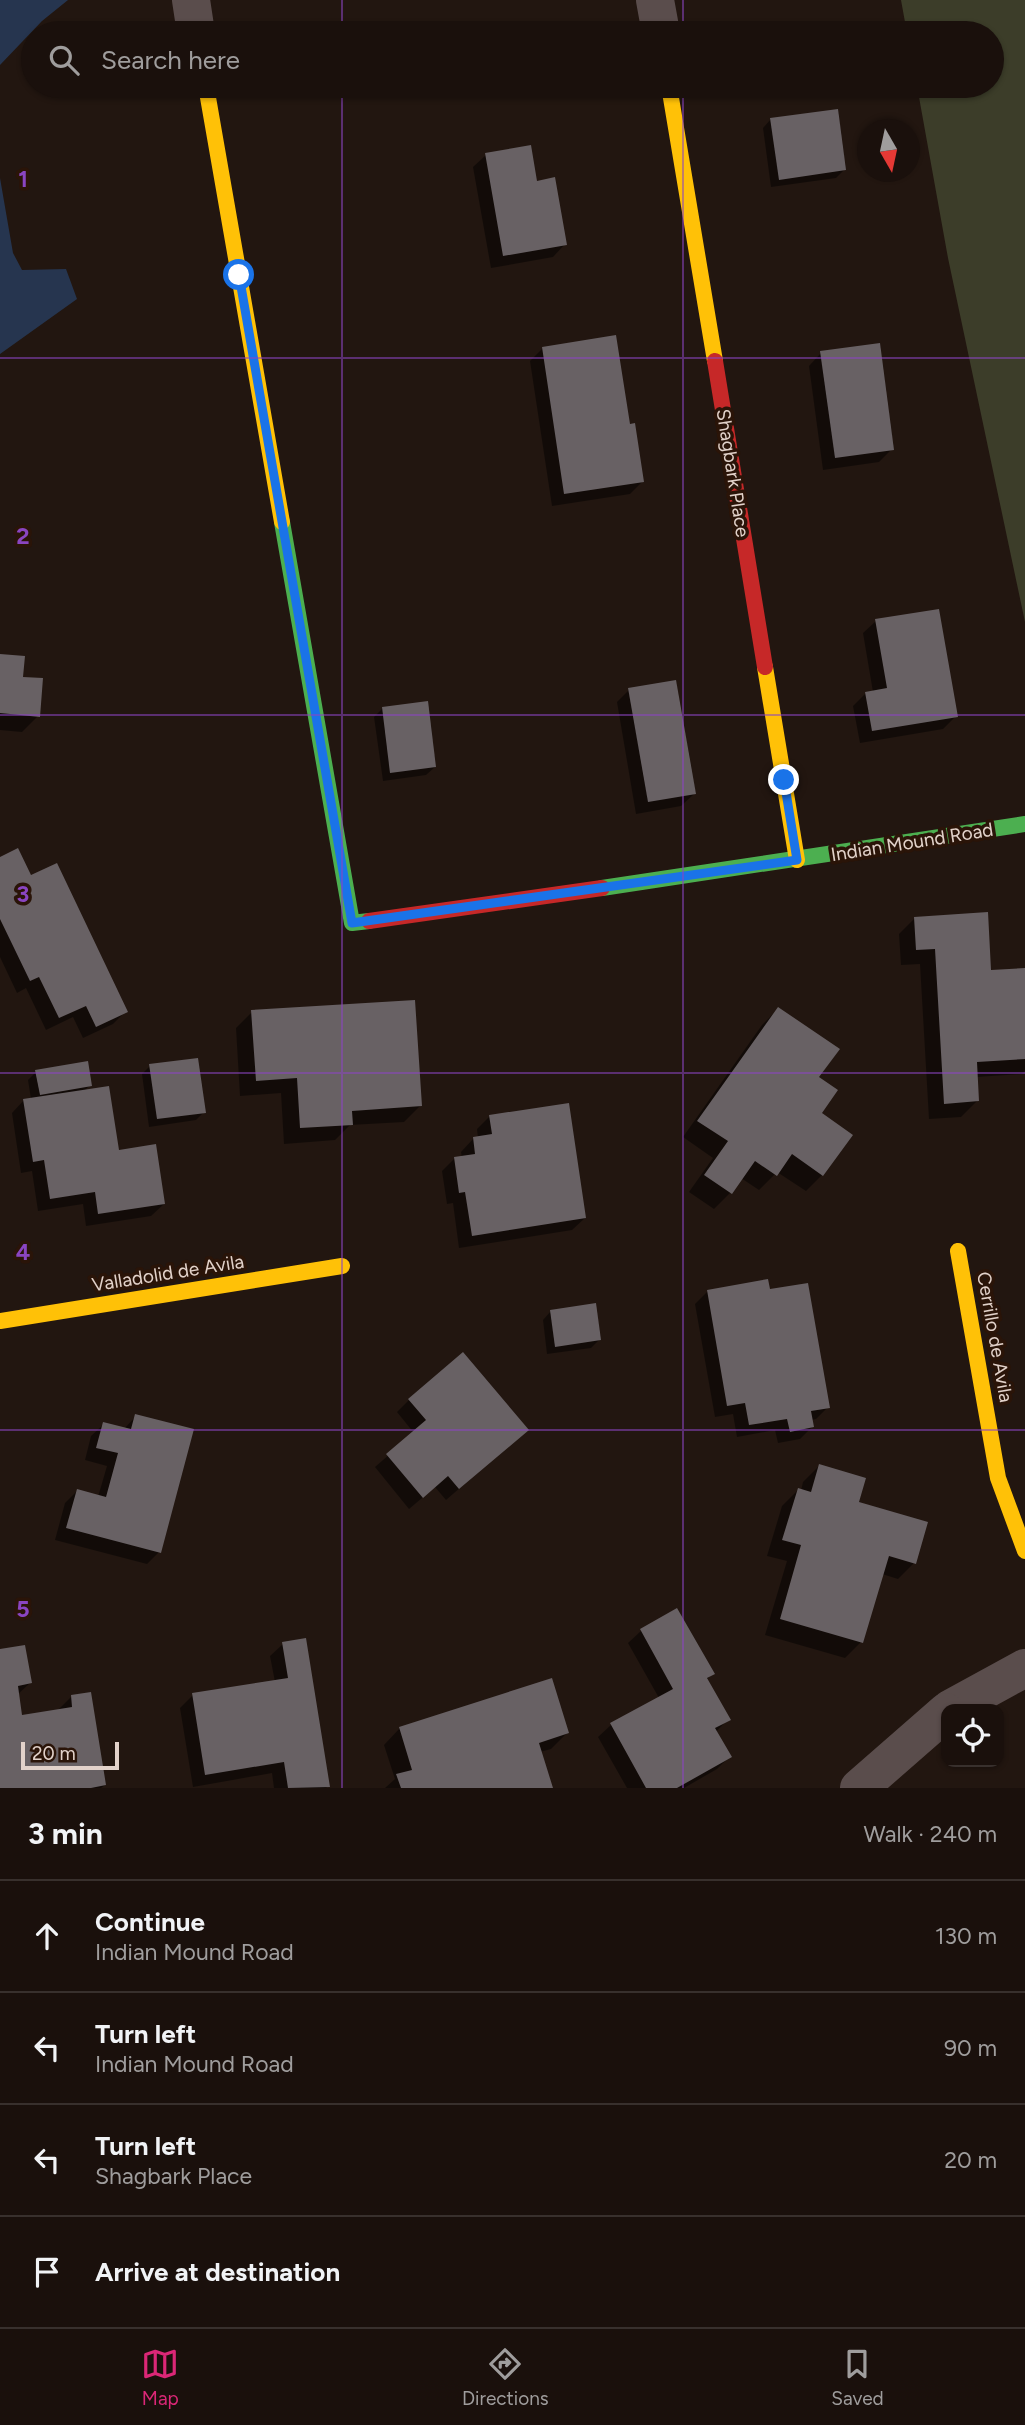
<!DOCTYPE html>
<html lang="en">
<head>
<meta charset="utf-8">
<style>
  body { margin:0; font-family:Figtree,sans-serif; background:#271e1a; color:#f1f3f6 }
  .controls { position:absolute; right:21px; bottom:21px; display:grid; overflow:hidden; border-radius:14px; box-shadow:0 2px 5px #0004 }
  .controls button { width:63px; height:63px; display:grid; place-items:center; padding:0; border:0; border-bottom:2px solid #38302d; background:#1a100c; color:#f1f3f6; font:35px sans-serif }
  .compass { position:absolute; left:857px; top:119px; width:63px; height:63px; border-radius:50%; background:#1a100c; box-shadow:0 2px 5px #0004; rotate:171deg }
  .scale { position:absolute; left:21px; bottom:18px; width:98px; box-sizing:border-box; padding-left:7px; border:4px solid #e2d2ca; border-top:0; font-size:19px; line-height:24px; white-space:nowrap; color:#e2d2ca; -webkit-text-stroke:5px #2a1408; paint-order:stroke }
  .stop { position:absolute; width:21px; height:21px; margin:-16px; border:5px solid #1a73e8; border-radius:50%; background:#fff }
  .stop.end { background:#1a73e8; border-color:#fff; box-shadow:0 2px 7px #0008 }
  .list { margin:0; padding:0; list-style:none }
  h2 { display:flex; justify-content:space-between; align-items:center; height:91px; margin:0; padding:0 28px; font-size:30px }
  h2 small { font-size:23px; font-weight:400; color:#9f9d9d }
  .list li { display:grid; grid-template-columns:46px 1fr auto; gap:21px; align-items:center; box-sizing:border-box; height:112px; padding:0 28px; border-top:2px solid #38302d }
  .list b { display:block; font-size:26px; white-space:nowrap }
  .list p { margin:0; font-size:23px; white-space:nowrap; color:#9f9d9d }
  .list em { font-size:23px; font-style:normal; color:#9f9d9d }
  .icon { flex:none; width:38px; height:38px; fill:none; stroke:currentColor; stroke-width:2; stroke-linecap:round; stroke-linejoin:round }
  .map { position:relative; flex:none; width:1025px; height:1788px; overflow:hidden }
  .search { position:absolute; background:#1a100c; box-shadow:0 2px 5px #0004; left:21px; right:21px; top:21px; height:77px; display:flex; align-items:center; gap:18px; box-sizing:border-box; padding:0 24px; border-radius:38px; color:#9f9d9d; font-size:26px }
  .sheet { height:539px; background:#1a100c }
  nav { display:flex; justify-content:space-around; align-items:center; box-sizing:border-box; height:98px; border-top:2px solid #38302d; background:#1a100c; font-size:19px; color:#9f9d9d }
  nav a { display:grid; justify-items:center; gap:4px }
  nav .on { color:#db2777 }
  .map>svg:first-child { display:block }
  .green { fill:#3c3d29 }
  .water { fill:#26354f }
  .shadow { fill:#0007 }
  .building { fill:#686164 }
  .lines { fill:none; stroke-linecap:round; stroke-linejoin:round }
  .street { stroke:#5a4d4c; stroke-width:38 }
  .fast { stroke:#4caf50; stroke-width:16 }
  .slow { stroke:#ffc107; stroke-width:16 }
  .jam { stroke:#c62828; stroke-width:16 }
  .route { stroke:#1a73e8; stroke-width:9 }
  .grid { fill:none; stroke:#8a45c1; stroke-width:2; stroke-opacity:0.55 }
  .labels { text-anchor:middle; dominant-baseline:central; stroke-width:7; stroke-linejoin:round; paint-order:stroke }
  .street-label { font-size:19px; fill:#e2d2ca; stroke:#2a1408 }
  .grid-label { font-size:23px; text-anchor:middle; font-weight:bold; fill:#8a45c1; stroke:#2a1408; stroke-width:7; stroke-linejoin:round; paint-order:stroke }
</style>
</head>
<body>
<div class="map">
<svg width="1025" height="1788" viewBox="0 0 1025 1788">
  <rect width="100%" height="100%" fill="#221610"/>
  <path class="green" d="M 901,0 L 1025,0 L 1025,622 L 948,258 L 917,86 L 992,86 L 992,33 L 907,33 Z"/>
  <g class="water">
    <path d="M 0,0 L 68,0 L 42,21 L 0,65 Z"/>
    <path d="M 0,178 L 13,253 L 22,270 L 66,269 L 77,299 L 0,354 Z"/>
  </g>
  <g class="shadow">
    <path d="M 771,119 L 844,170 L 836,178 L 771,187 L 763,128 Z"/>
    <path d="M 486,155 L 565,244 L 553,257 L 491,268 L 473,167 Z"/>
    <path d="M 542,349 L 629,426 L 642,482 L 630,494 L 552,506 L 530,361 Z"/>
    <path d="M 821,353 L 892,449 L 879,462 L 823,470 L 809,366 Z"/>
    <path d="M 876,621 L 956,716 L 943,729 L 860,743 L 853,706 L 866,693 L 873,692 L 863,633 Z"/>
    <path d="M 0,656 L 21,678 L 38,716 L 22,732 L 0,730 Z"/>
    <path d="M 629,690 L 694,794 L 681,806 L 636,814 L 617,702 Z"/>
    <path d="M 383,708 L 435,767 L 426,775 L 383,781 L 374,717 Z"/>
    <path d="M 0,859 L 30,877 L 126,1011 L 113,1024 L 83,1038 L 73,1017 L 46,1030 L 26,988 L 17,993 L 0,957 Z"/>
    <path d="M 915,918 L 989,972 L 1025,970 L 1025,1071 L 1022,1074 L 976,1077 L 977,1101 L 961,1117 L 929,1119 L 920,964 L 901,965 L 899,934 Z"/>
    <path d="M 778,1009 L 817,1077 L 822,1175 L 806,1191 L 777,1172 L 759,1190 L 741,1178 L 730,1193 L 714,1209 L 689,1192 L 713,1158 L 683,1137 L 762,1025 Z"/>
    <path d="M 252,1012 L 420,1106 L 404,1122 L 350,1125 L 335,1140 L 284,1144 L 281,1093 L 240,1096 L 236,1028 Z"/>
    <path d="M 150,1066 L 204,1112 L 196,1120 L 149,1127 L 142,1074 Z"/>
    <path d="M 36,1072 L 90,1085 L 84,1091 L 118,1152 L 164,1204 L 151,1216 L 86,1226 L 83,1204 L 38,1211 L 32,1171 L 21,1173 L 12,1113 L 24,1100 L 31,1099 L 28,1080 Z"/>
    <path d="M 489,1117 L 585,1218 L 572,1230 L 459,1248 L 453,1203 L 447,1204 L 442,1171 L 454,1159 L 462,1158 L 461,1152 L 473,1139 L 478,1138 L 477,1129 Z"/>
    <path d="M 768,1291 L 828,1407 L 816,1419 L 811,1420 L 812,1427 L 800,1439 L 778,1443 L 775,1430 L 737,1437 L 733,1414 L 715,1417 L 695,1304 L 707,1292 Z"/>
    <path d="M 551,1311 L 599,1340 L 591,1348 L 547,1354 L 543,1320 Z"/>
    <path d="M 409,1400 L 527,1430 L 446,1500 L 435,1487 L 409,1509 L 375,1467 L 414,1433 L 397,1412 Z"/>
    <path d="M 136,1416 L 159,1552 L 147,1564 L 55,1540 L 65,1503 L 77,1491 L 98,1497 L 107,1466 L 85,1460 L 91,1436 L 104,1424 L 124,1429 Z"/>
    <path d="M 819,1466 L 914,1563 L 898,1579 L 882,1574 L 861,1642 L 845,1658 L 765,1635 L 787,1561 L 767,1556 L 782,1506 L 798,1490 L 801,1491 L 803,1482 Z"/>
    <path d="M 677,1610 L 713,1673 L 706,1680 L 728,1719 L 716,1732 L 729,1757 L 717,1769 L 684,1788 L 627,1788 L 598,1737 L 611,1725 L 659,1698 L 628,1643 L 641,1631 Z"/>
    <path d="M 283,1644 L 328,1786 L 326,1788 L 274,1788 L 272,1773 L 193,1787 L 180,1708 L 193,1695 L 275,1682 L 270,1656 Z"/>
    <path d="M 0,1651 L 30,1683 L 17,1695 L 21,1717 L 57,1711 L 71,1697 L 105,1785 L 101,1788 L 0,1788 Z"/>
    <path d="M 400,1728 L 567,1733 L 551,1749 L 540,1752 L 551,1788 L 385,1788 L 395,1779 L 384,1745 Z"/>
  </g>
  <g class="building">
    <path d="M 838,109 L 846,170 L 779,180 L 770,118 Z"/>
    <path d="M 531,145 L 537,181 L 555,177 L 567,245 L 503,256 L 485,153 Z"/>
    <path d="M 616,335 L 630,424 L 635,423 L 644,482 L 564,494 L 542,347 Z"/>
    <path d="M 880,343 L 894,450 L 835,458 L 820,351 Z"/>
    <path d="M 939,609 L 958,717 L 872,731 L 865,692 L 887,688 L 875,619 Z"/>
    <path d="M 0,654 L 25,656 L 23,677 L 43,678 L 40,717 L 0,713 Z"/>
    <path d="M 676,680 L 696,794 L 648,802 L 628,688 Z"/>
    <path d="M 428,701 L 436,767 L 390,773 L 382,707 Z"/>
    <path d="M 18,848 L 31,875 L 57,863 L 128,1012 L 96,1027 L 86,1006 L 59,1018 L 39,977 L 30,981 L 0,919 L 0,857 Z"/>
    <path d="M 988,912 L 991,970 L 1025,968 L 1025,1059 L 977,1062 L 979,1101 L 944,1104 L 935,949 L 916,950 L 914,917 Z"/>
    <path d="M 415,1000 L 422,1106 L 352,1111 L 353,1125 L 300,1128 L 297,1078 L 256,1081 L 251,1010 Z"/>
    <path d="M 778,1007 L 840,1049 L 819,1077 L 838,1090 L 822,1113 L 853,1135 L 823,1176 L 792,1154 L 777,1176 L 755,1161 L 732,1194 L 704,1175 L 728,1141 L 697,1121 Z"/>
    <path d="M 198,1058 L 206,1113 L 157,1119 L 149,1064 Z"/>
    <path d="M 88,1061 L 92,1086 L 40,1095 L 35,1070 Z"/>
    <path d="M 109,1086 L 119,1150 L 156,1144 L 165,1204 L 98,1214 L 95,1192 L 50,1199 L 44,1160 L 33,1162 L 23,1099 Z"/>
    <path d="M 569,1103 L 586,1218 L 472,1236 L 465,1192 L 459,1193 L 454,1157 L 475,1154 L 473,1137 L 492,1134 L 489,1115 Z"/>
    <path d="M 768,1279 L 770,1289 L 808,1283 L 830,1408 L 811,1411 L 814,1427 L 790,1432 L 787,1419 L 749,1425 L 745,1403 L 727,1406 L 707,1290 Z"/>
    <path d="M 596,1303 L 601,1340 L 555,1347 L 550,1310 Z"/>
    <path d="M 463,1352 L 529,1430 L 459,1489 L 448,1476 L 423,1498 L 386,1454 L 426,1420 L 408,1399 Z"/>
    <path d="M 135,1414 L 194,1429 L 161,1553 L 66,1528 L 77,1489 L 106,1497 L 118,1453 L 96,1448 L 103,1422 L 131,1429 Z"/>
    <path d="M 819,1464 L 866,1478 L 859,1502 L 928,1522 L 916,1564 L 889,1556 L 863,1643 L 780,1619 L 801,1545 L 782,1540 L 798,1488 L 811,1492 Z"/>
    <path d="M 677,1608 L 715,1674 L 707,1678 L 731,1720 L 715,1728 L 732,1757 L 677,1788 L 646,1788 L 610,1723 L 673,1689 L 640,1629 Z"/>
    <path d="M 306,1638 L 330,1787 L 288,1788 L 284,1762 L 205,1775 L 192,1693 L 288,1678 L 282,1642 Z"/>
    <path d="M 25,1645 L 32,1683 L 18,1686 L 22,1715 L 72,1707 L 71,1695 L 91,1692 L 106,1785 L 91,1788 L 0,1788 L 0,1649 Z"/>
    <path d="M 552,1678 L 569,1733 L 539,1743 L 553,1788 L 401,1788 L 396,1774 L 412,1770 L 399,1727 Z"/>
  </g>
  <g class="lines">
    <g class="street">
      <path d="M 191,0 L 196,33"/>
      <path d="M 655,0 L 661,33"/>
      <path d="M 950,1709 L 1025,1668"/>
      <path d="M 859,1788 L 946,1712"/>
    </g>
    <g class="fast">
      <path d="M 282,522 L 352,923 L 369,921"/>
      <path d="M 602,888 L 1025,824"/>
    </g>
    <g class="slow">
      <path d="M 206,86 L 282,522"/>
      <path d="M 669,86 L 715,361"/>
      <path d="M 765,667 L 797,860"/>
      <path d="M 958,1251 L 998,1478 L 1025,1551"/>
      <path d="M 0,1321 L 342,1266"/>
    </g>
    <g class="jam">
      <path d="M 715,361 L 765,667"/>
      <path d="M 369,921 L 602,888"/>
    </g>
  </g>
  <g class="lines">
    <path class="route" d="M 239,275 L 352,923 L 797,860 L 784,780"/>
  </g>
  <path class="grid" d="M 342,0 L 342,33M 683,0 L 683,33M 342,86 L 342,1788M 683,86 L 683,1788M 0,358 L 1025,358M 0,715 L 1025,715M 0,1073 L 1025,1073M 0,1430 L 1025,1430"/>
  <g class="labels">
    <g class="street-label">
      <text transform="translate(733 473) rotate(81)">Shagbark Place</text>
      <text transform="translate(912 842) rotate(-9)">Indian Mound Road</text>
      <text transform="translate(168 1273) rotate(-9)">Valladolid de Avila</text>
      <text transform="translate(995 1337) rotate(80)">Cerrillo de Avila</text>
    </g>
  </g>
  <g class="grid-label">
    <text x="23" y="187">1</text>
    <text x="23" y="544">2</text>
    <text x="23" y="902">3</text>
    <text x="23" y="1260">4</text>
    <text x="23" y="1617">5</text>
  </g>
</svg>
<div class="controls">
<button><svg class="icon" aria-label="locate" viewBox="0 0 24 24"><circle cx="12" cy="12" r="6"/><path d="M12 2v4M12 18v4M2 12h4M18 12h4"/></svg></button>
</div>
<svg class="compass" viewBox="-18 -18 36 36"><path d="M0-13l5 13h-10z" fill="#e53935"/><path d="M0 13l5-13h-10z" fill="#9f9d9d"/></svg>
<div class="scale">20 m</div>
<div class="stop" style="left:239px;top:275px"></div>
<div class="stop end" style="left:784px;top:780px"></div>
<div class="search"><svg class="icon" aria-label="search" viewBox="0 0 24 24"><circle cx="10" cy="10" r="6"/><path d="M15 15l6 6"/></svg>Search here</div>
</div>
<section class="sheet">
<h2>3 min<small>Walk · 240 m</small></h2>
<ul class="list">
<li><svg class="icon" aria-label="ahead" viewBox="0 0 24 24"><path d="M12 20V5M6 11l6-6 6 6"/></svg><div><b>Continue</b><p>Indian Mound Road</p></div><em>130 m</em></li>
<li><svg class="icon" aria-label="left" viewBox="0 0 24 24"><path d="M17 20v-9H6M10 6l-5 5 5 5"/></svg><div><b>Turn left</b><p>Indian Mound Road</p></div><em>90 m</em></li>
<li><svg class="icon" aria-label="left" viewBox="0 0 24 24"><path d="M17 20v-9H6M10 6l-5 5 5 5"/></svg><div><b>Turn left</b><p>Shagbark Place</p></div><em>20 m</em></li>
<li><svg class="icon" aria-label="arrive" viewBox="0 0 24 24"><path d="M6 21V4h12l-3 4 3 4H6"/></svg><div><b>Arrive at destination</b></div></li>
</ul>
</section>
<nav>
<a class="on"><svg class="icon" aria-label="map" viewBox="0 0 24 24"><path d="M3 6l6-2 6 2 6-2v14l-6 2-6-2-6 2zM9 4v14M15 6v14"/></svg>Map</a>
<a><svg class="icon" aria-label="directions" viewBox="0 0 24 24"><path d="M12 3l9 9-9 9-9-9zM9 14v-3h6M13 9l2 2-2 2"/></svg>Directions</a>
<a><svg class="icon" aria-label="saved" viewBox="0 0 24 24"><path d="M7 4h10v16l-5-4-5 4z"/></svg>Saved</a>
</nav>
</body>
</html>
